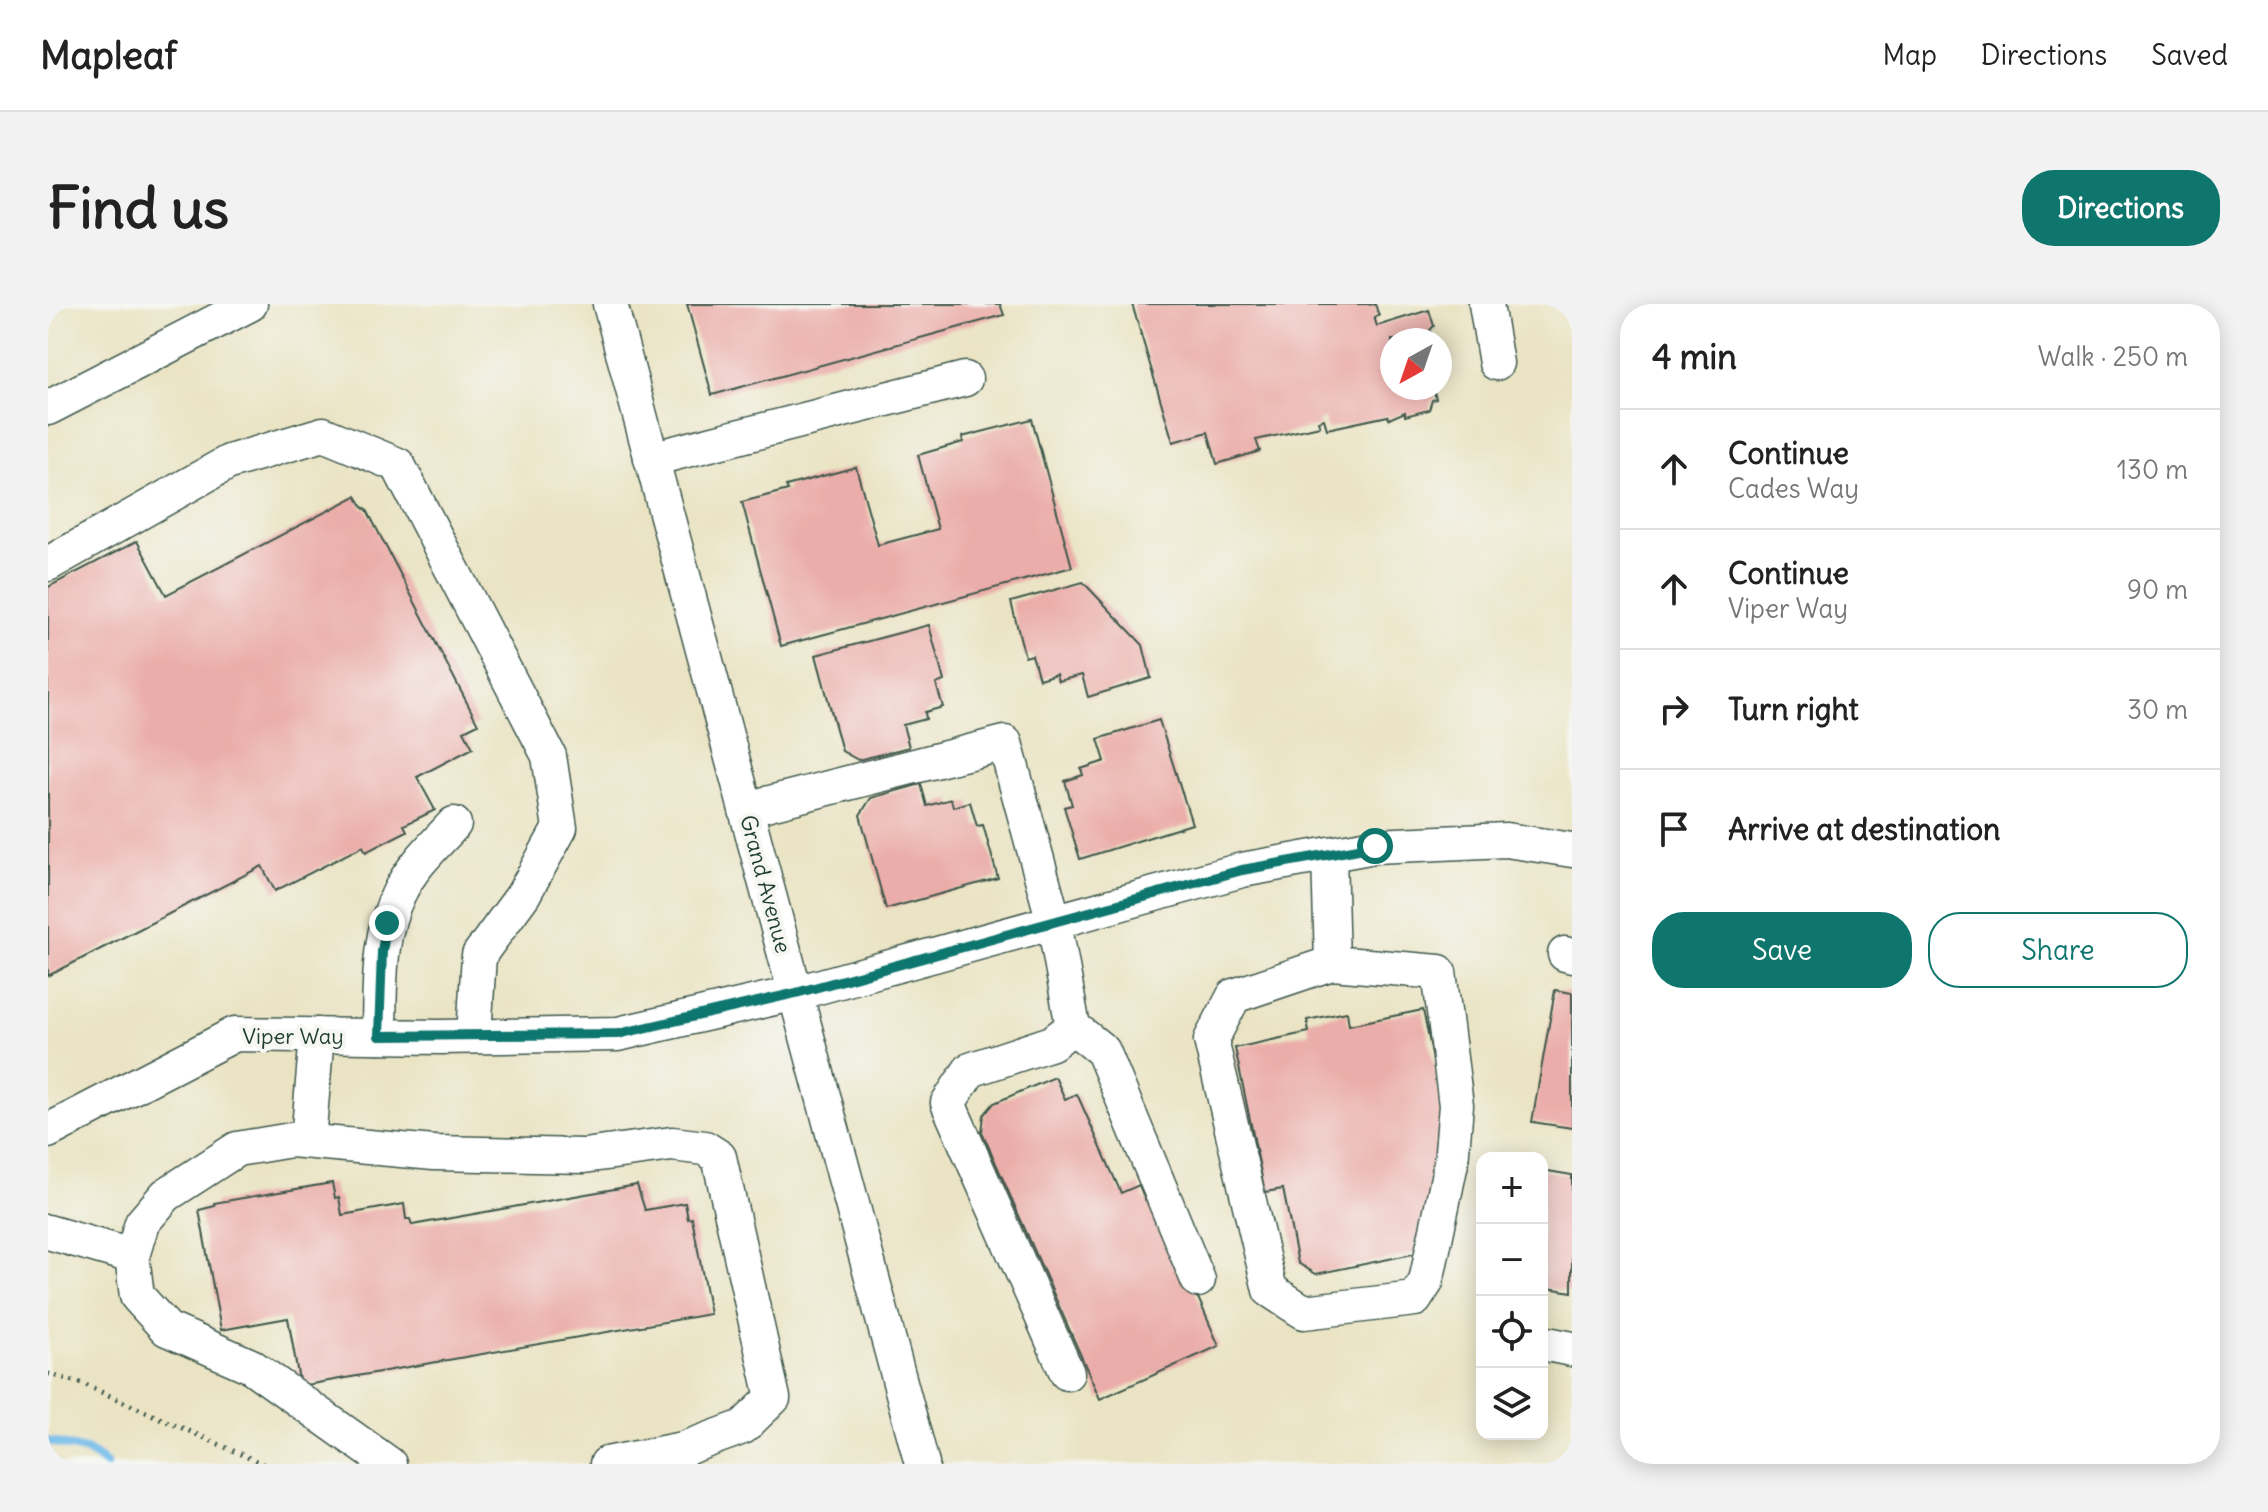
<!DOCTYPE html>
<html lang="en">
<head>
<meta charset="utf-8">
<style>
  body { margin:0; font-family:Delius,sans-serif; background:#f2f2f2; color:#222 }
  .controls { position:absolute; right:24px; bottom:24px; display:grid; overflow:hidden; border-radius:16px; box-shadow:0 4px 20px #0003 }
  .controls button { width:72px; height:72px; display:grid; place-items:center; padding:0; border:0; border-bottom:2px solid #e0e0e0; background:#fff; color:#222; font:40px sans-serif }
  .compass { position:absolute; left:1332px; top:24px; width:72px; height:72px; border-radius:50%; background:#fff; box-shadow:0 4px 20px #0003; rotate:220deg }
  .stop { position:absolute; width:24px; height:24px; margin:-18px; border:6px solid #0f766e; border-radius:50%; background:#fff }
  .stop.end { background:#0f766e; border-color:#fff; box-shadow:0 2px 8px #0008 }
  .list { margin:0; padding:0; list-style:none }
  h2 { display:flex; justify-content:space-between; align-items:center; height:104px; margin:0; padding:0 32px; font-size:34px }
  h2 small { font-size:26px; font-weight:400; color:#767676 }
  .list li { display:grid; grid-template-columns:52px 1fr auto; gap:24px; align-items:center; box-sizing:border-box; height:120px; padding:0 32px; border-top:2px solid #e0e0e0 }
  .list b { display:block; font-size:30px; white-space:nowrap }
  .list p { margin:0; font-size:26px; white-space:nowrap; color:#767676 }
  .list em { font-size:26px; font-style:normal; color:#767676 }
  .actions { display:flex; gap:16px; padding:24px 32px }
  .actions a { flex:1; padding:18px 0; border:2px solid #0f766e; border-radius:32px; text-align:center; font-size:28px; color:#0f766e }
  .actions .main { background:#0f766e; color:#fff }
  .icon { flex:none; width:44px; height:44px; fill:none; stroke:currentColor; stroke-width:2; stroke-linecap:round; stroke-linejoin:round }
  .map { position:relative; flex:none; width:1524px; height:1160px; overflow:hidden; border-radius:32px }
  header { display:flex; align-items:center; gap:48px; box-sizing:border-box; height:112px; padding:0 40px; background:#fff; border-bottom:2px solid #e0e0e0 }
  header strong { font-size:38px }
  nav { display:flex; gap:44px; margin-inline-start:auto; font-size:28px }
  .intro { display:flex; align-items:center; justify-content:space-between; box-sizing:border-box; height:192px; padding:0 48px }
  h1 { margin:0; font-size:56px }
  .button { padding:20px 36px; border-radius:32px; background:#0f766e; color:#fff; font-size:28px; font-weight:700 }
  main { display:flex; gap:48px; padding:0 48px }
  aside { flex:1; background:#fff; border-radius:32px; box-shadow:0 4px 20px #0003 }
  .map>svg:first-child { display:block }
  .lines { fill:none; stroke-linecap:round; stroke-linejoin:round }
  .stream { stroke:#6fbbe9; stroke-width:9 }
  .building { fill:#ebada9 }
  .minor-casing { stroke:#3d564a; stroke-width:37 }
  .path { stroke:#3d564a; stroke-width:5; stroke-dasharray:2 6; stroke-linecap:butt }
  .minor { stroke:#fff; stroke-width:34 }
  .route { stroke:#0f766e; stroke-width:10 }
  .labels { text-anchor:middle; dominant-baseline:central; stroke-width:8; stroke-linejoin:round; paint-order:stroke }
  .street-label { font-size:22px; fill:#1f3d34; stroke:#f6f6f2 }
</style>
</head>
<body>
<header>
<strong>Mapleaf</strong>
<nav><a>Map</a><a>Directions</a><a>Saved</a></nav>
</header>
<div class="intro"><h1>Find us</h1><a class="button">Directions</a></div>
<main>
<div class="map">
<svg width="1524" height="1160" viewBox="0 0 1524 1160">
  <rect width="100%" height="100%" fill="#f6f6f2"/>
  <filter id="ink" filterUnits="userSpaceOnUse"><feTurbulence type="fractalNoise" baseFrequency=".0125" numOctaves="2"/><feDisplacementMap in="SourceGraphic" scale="16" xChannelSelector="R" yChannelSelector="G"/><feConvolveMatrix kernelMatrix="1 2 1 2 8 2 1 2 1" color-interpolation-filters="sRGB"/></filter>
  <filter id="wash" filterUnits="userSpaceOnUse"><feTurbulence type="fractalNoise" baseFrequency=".006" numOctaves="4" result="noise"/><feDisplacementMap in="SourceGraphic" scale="32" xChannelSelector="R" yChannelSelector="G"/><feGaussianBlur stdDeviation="1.8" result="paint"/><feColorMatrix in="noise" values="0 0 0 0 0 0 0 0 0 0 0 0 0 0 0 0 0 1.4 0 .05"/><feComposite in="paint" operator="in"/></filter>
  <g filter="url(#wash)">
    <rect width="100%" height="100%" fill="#eae4c4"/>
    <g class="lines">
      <path class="stream" d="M 0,1137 L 40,1147 L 58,1160"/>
    </g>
    <g id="blocks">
      <g class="building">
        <path d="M 639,0 L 952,0 L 956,11 L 664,91 Z"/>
        <path d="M 1084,0 L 1327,0 L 1331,12 L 1326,13 L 1329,22 L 1381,6 L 1386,22 L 1382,26 L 1385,36 L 1344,36 L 1344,84 L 1385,84 L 1388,95 L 1384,96 L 1381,106 L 1357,112 L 1357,108 L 1341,115 L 1340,112 L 1279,125 L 1276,115 L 1270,117 L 1272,122 L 1208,136 L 1212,147 L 1169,160 L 1160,128 L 1125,138 Z"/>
        <path d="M 984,115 L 1024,263 L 733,342 L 694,198 L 740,186 L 738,182 L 808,163 L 830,241 L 890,225 L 870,151 L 915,138 L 914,133 Z"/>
        <path d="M 308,192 L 316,205 L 318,204 L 430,420 L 416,427 L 425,444 L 369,473 L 387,506 L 356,521 L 359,527 L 318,548 L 315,542 L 227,587 L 214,562 L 0,672 L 0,283 L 89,237 L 118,291 Z"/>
        <path d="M 1035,278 L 1095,341 L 1103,374 L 1040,393 L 1034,371 L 1010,377 L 1008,370 L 991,375 L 984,351 L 977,353 L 963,298 Z"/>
        <path d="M 881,321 L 896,377 L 888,380 L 895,403 L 877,408 L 878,415 L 855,421 L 861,443 L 810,456 L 794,447 L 768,351 Z"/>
        <path d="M 1111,416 L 1144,520 L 1032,555 L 1016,503 L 1024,501 L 1017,477 L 1035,471 L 1033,465 L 1057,457 L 1050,435 Z"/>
        <path d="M 873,480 L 879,502 L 903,495 L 905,503 L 922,498 L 929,522 L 935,521 L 950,574 L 838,605 L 812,511 L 823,494 Z"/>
        <path d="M 1507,686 L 1524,689 L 1524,824 L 1484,818 Z"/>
        <path d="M 1375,706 L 1396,808 L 1375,948 L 1268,970 L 1250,959 L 1235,885 L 1217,888 L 1187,744 L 1261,728 L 1259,716 L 1299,708 L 1301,721 Z"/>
        <path d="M 1007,773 L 1017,795 L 1029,790 L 1073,889 L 1091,881 L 1097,896 L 1106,892 L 1171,1042 L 1052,1095 L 934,828 L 936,811 L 946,799 Z"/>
        <path d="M 1494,866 L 1524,871 L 1524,988 L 1494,983 Z"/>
        <path d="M 284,879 L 287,894 L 291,893 L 294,911 L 356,900 L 358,915 L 362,915 L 364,921 L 589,881 L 597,906 L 637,899 L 640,915 L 644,914 L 662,1010 L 252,1082 L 240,1014 L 173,1026 L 151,906 L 167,902 L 166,899 Z"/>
      </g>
    </g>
  </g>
  <g filter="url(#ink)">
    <use href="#blocks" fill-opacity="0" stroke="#3d564a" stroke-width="2"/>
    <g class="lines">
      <defs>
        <g id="minor">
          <path d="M 562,0 L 874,1160"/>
          <path d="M 1438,0 L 1448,59"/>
          <path d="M 0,104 L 202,0"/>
          <path d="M 603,155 L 917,75"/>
          <path d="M 0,260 L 181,158 L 275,130 L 350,161 L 501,452 L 512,524 L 475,591 L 431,651 L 426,732"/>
          <path d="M 698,505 L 957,439 L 1006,618 L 1025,723 L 1055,747 L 1150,976"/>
          <path d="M 1281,550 L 1284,659 L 1186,692 L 1163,736 L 1222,986 L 1256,1008 L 1367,995 L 1378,978 L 1403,859 L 1408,801 L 1391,668 L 1284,659"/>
          <path d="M 1517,650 L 1524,652"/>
          <path d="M 331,732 C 332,683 329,631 352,587 C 365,561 387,541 406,520"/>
          <path d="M 0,827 L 187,730 L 392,733 L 570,730 L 748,689 L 1194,566 L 1327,542 L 1458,536 L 1524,546"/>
          <path d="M 260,837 L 269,731"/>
          <path d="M 0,928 L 84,952"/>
          <path d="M 1494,1039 L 1524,1045"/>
          <path d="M 1019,1069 L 900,799 L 922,766 L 1004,739 L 1025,723"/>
          <path d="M 341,1160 L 203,1062 L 119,1025 L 89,992 L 84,952 L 94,919 L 118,891 L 189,845 L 243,836 L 386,849 L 536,852 L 624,840 L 657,844 L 671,853 L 725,1094 L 695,1123 L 635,1145 L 559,1160"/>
        </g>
      </defs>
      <use href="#minor" class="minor-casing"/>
      <path class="path" d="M 0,1070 L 33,1079 L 215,1160"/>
      <use href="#minor" class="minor"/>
    </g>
  </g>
  <g class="lines" filter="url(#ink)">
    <path class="route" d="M 339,619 L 334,647 L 331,732 L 570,730 L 748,689 L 1194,566 L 1327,542"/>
  </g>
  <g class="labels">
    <g class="street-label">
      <text transform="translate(718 580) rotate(75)">Grand Avenue</text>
      <text x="245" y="732">Viper Way</text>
    </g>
  </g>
</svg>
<div class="controls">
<button>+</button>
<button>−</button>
<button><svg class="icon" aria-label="locate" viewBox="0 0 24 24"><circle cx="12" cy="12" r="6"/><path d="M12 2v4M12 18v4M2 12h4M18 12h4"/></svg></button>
<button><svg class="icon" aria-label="layers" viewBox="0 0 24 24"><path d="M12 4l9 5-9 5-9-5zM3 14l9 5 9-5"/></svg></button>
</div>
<svg class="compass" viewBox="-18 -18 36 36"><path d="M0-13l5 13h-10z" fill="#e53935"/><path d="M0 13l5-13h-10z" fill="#767676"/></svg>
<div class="stop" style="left:1327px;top:542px"></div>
<div class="stop end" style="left:339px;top:619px"></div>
</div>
<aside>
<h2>4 min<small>Walk · 250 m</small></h2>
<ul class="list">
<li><svg class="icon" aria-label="ahead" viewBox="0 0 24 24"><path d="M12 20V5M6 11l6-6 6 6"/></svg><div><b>Continue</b><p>Cades Way</p></div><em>130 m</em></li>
<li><svg class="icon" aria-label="ahead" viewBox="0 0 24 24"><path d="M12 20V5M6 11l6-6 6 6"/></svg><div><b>Continue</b><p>Viper Way</p></div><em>90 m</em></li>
<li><svg class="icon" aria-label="right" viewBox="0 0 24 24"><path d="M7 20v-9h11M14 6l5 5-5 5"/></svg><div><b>Turn right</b></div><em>30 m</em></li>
<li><svg class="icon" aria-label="arrive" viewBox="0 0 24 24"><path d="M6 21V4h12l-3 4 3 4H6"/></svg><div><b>Arrive at destination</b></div></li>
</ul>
<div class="actions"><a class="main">Save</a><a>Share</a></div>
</aside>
</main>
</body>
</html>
